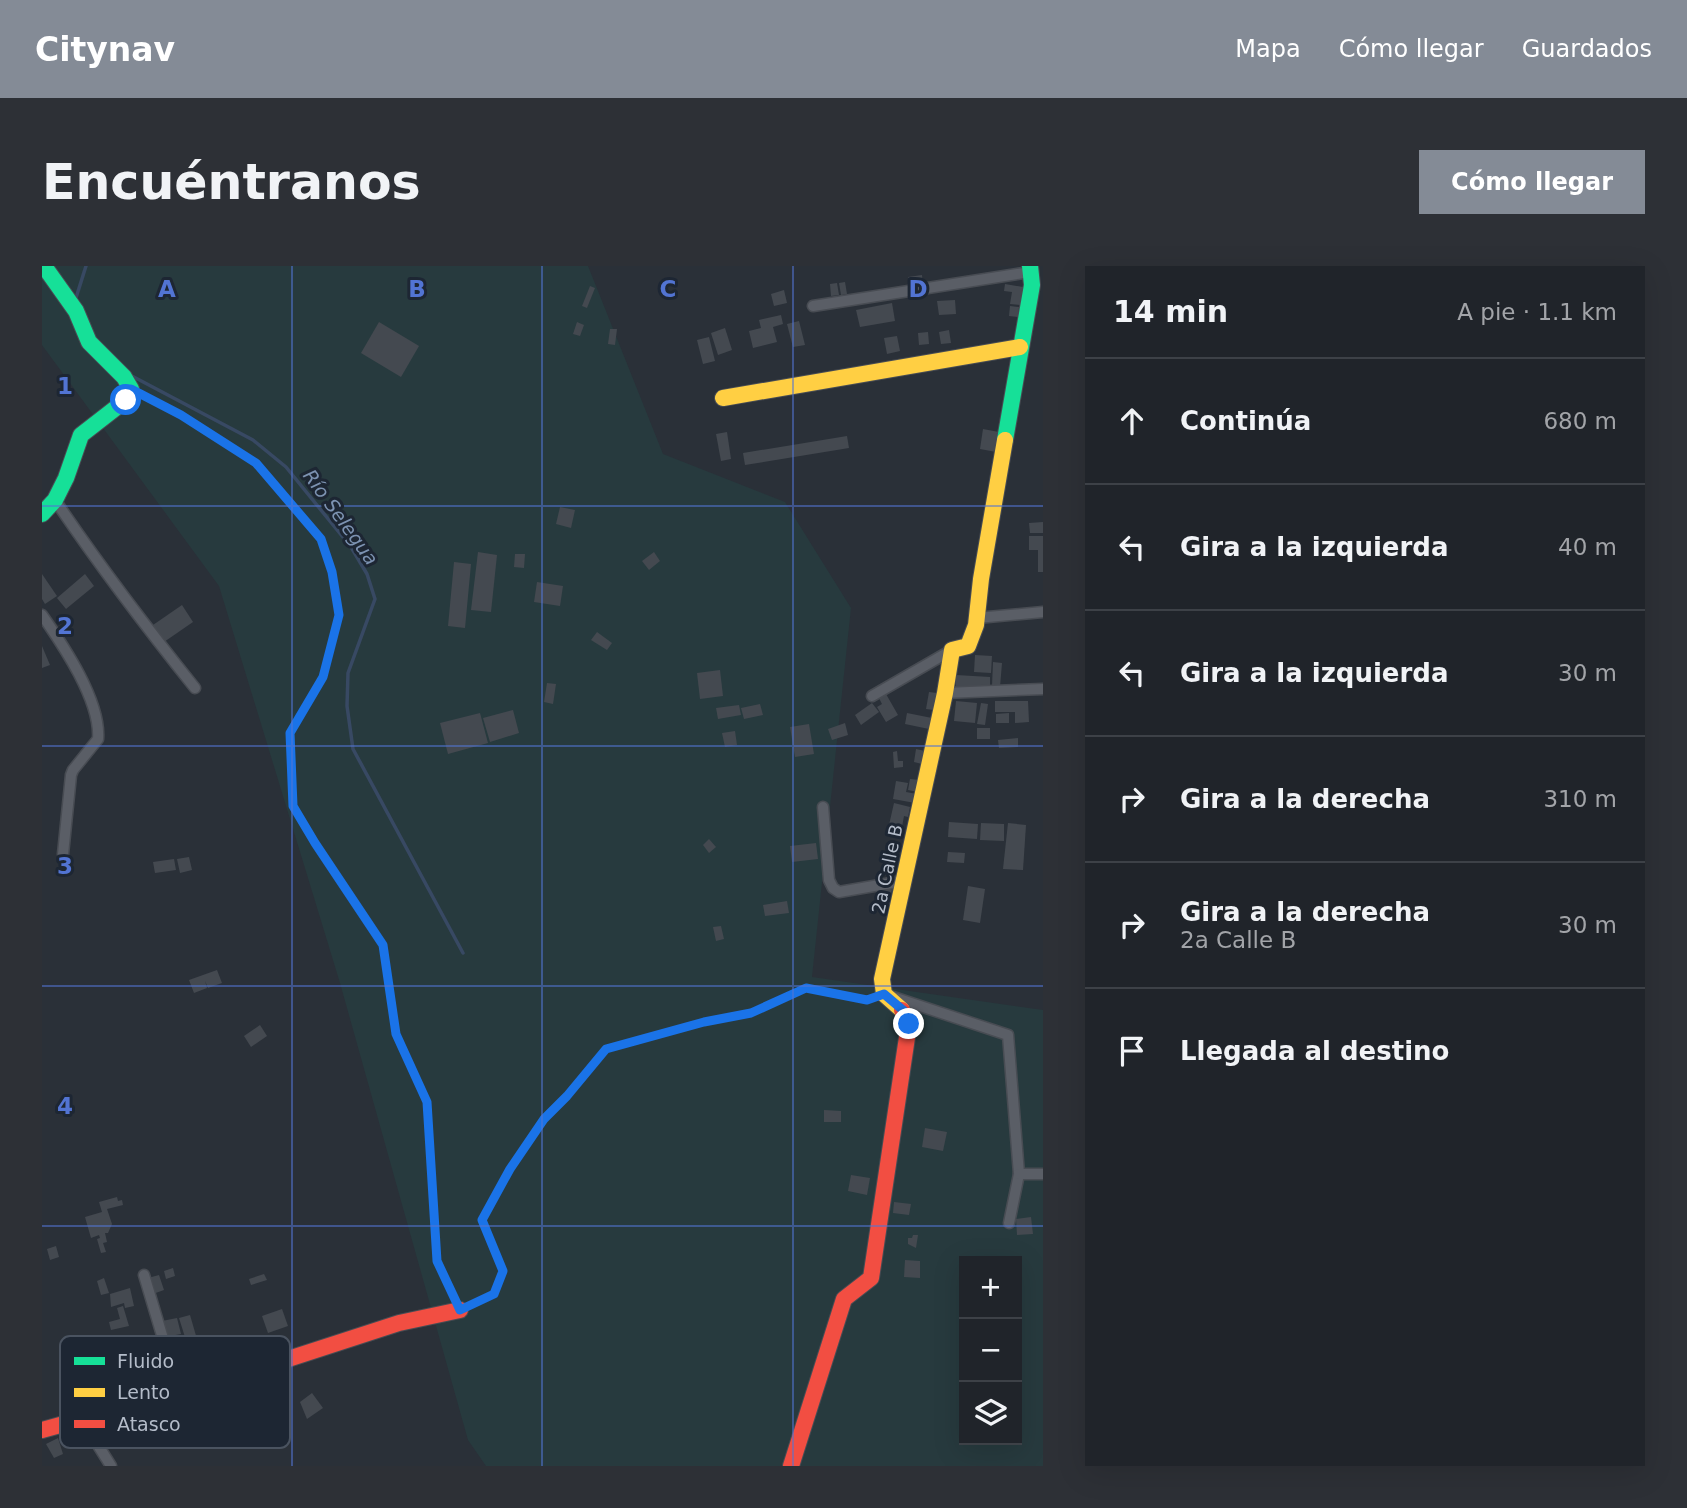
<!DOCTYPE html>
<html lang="es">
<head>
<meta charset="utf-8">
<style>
  body { margin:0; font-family:"DejaVu Sans",sans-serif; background:#2d3036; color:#f1f3f6 }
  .controls { position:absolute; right:21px; bottom:21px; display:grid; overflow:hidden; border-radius:0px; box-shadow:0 7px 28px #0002 }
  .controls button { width:63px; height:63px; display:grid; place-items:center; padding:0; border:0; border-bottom:2px solid #3d4147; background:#20242a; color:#f1f3f6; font:35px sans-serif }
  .stop { position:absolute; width:21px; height:21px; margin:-16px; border:5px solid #1a73e8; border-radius:50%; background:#fff }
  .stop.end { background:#1a73e8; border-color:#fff; box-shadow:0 2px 7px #0008 }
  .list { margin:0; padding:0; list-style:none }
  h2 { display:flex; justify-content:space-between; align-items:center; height:91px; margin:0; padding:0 28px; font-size:30px }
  h2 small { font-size:23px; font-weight:400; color:#a2a4a8 }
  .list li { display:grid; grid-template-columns:46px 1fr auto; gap:21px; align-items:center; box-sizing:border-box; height:126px; padding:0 28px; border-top:2px solid #3d4147 }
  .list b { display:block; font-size:26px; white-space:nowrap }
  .list p { margin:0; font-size:23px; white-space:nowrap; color:#a2a4a8 }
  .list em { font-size:23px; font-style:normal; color:#a2a4a8 }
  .icon { flex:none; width:38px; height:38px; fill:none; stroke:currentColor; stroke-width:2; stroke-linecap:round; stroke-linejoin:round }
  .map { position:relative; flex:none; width:1001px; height:1200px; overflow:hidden; border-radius:0px }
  header { display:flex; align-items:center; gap:42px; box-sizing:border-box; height:98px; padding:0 35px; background:#848b96; color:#fff }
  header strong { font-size:33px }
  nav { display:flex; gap:38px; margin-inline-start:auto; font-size:24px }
  .intro { display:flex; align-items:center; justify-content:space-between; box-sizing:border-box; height:168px; padding:0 42px }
  h1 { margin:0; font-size:49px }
  .button { padding:18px 32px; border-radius:0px; background:#848b96; color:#fff; font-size:24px; font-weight:700 }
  main { display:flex; gap:42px; padding:0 42px }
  aside { flex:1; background:#20242a; border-radius:0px; box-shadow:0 7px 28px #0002 }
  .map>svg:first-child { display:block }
  .green { fill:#273a3e; fill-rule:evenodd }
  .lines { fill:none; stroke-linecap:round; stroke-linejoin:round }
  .stream { stroke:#384963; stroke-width:3.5 }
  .building { fill:#444950 }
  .street-casing { stroke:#484c53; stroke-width:13 }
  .fast-casing { stroke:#484c53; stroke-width:18 }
  .slow-casing { stroke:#484c53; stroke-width:18 }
  .jam-casing { stroke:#484c53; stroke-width:18 }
  .path { stroke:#5d636a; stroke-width:2; stroke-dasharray:5 5; stroke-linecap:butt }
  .street { stroke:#5a5e66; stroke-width:10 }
  .fast { stroke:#16e098; stroke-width:16 }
  .slow { stroke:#ffcf43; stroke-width:16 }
  .jam { stroke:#f24e42; stroke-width:16 }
  .route { stroke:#1a73e8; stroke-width:9 }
  .grid { fill:none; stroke:#5274d3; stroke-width:2; stroke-opacity:0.55 }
  .labels { text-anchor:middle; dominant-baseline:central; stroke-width:6; stroke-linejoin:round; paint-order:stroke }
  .street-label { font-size:18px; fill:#b4bcc9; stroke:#1d2633 }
  .water-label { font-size:19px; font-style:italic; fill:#7c92b1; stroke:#1d2633 }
  .key { fill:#1d2633; stroke:#4a5360; stroke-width:2 }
  .key-label { font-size:19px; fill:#b4bcc9 }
  .grid-label { font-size:23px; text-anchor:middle; font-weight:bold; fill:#5274d3; stroke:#1d2633; stroke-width:6; stroke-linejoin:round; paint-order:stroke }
</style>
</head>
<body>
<header>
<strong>Citynav</strong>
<nav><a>Mapa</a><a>Cómo llegar</a><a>Guardados</a></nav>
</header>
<div class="intro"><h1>Encuéntranos</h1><a class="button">Cómo llegar</a></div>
<main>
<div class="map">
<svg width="1001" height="1200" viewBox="0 0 1001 1200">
  <rect width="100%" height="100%" fill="#2a3038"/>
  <path class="green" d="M 0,0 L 546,0 L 621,188 L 743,236 L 809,342 L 770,711 L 1001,744 L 1001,1200 L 444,1200 L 426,1174 L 298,717 L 177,320 L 0,79 ZM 922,995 L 975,995 L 975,1174 L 922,1174 Z"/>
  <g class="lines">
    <g class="stream">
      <path d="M 33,35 L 44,0"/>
      <path d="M 88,109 L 211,174 L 244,201 L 309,281 L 325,308 L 333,333 L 306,407 L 305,440 L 311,483 L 421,687"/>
    </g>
  </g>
  <g class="building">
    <path d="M 880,9 L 881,21 L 868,23 L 866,11 Z"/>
    <path d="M 803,16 L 805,28 L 799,29 L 797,17 Z"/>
    <path d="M 795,17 L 797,29 L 789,30 L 788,18 Z"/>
    <path d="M 963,18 L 981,21 L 978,39 L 968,38 L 970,26 L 962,25 Z"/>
    <path d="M 548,20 L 553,22 L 545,42 L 540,40 Z"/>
    <path d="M 742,24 L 745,37 L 732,40 L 729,28 Z"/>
    <path d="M 913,34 L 914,48 L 897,49 L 895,35 Z"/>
    <path d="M 850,37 L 853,55 L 818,61 L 814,44 Z"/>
    <path d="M 968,40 L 977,41 L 976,51 L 967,50 Z"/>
    <path d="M 739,49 L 741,58 L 731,61 L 735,76 L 711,82 L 707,65 L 719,62 L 717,54 Z"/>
    <path d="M 757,55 L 763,79 L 751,81 L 745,58 Z"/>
    <path d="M 337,56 L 377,80 L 359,111 L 319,87 Z"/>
    <path d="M 535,56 L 542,59 L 538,70 L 531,68 Z"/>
    <path d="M 683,62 L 690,84 L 676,89 L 669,67 Z"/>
    <path d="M 568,63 L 575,63 L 573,79 L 566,78 Z"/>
    <path d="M 907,64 L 909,77 L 899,78 L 897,66 Z"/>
    <path d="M 886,66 L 887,78 L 877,79 L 876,67 Z"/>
    <path d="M 855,70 L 858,85 L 845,88 L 842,72 Z"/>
    <path d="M 667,71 L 673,95 L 661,98 L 655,74 Z"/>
    <path d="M 941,163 L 957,166 L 954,186 L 938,183 Z"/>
    <path d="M 685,166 L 689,193 L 679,195 L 674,168 Z"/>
    <path d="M 805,170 L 807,182 L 703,199 L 701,187 Z"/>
    <path d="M 518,241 L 533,244 L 529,262 L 514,258 Z"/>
    <path d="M 1001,256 L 1001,267 L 988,267 L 987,257 Z"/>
    <path d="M 987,270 L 1001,270 L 1001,306 L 996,306 L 996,284 L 987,284 Z"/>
    <path d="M 436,286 L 455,289 L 449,346 L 429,344 Z"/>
    <path d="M 612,286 L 618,295 L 607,304 L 600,295 Z"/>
    <path d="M 473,288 L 483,288 L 482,302 L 472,301 Z"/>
    <path d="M 412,296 L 429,298 L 423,362 L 406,360 Z"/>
    <path d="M 0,308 L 15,330 L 3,338 L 0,333 Z"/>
    <path d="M 43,308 L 52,320 L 24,343 L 15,332 Z"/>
    <path d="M 495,316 L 521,320 L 518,340 L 492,336 Z"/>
    <path d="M 140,339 L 151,356 L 122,376 L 111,359 Z"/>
    <path d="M 555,366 L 570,377 L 565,384 L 549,374 Z"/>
    <path d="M 0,380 L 8,399 L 0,402 Z"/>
    <path d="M 933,389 L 950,390 L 949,407 L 932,406 Z"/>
    <path d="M 951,396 L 960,397 L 958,421 L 950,420 Z"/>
    <path d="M 678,404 L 681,430 L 658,433 L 655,407 Z"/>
    <path d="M 914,409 L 948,411 L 948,422 L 914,420 Z"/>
    <path d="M 505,417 L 514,418 L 511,438 L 502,436 Z"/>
    <path d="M 887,426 L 895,427 L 892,444 L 884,443 Z"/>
    <path d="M 844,428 L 856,449 L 844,456 L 835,441 L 840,438 L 837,432 Z"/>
    <path d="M 914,435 L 935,437 L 933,457 L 912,455 Z"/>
    <path d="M 953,435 L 986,435 L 987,456 L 973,457 L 973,446 L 953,446 Z"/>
    <path d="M 830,437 L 837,446 L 819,459 L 813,449 Z"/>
    <path d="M 939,437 L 946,438 L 943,459 L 935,458 Z"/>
    <path d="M 718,438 L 721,449 L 702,453 L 699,442 Z"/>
    <path d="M 697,439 L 699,449 L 676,453 L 674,442 Z"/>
    <path d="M 471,444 L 477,467 L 448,476 L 441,452 Z"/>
    <path d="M 438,447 L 446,477 L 406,488 L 398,457 Z"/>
    <path d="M 865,447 L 890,452 L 887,463 L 863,458 Z"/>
    <path d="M 967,447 L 967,457 L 954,457 L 954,448 Z"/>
    <path d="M 803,457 L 806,469 L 790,474 L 786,463 Z"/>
    <path d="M 767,458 L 772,488 L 753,491 L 748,461 Z"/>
    <rect x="935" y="462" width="13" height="11"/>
    <path d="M 693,465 L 695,479 L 683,481 L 680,467 Z"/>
    <path d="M 976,472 L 976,481 L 957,482 L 956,474 Z"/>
    <path d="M 874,483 L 883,485 L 880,498 L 872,496 Z"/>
    <path d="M 855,485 L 856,495 L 861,495 L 861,501 L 852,502 L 851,486 Z"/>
    <path d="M 868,513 L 878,514 L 876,526 L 866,524 Z"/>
    <path d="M 854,515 L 866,517 L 864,526 L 875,528 L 873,537 L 851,533 Z"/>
    <path d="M 852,537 L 868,541 L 866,551 L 862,550 L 860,561 L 847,559 Z"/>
    <path d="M 907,556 L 936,558 L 935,573 L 906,571 Z"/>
    <path d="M 939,557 L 962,558 L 962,575 L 938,574 Z"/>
    <path d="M 966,557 L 984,559 L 981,604 L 961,603 Z"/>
    <path d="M 667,573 L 674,581 L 667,587 L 661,579 Z"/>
    <path d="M 774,577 L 776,593 L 750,596 L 748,580 Z"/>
    <path d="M 906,586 L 923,587 L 922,597 L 905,596 Z"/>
    <path d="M 147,591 L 150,604 L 138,607 L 135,593 Z"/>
    <path d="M 132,593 L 134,604 L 113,607 L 111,596 Z"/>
    <path d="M 926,620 L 943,623 L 938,657 L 921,654 Z"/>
    <path d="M 842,622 L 850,624 L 846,638 L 839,636 Z"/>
    <path d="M 745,635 L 747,647 L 723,650 L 721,639 Z"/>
    <path d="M 679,660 L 682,673 L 674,675 L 671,661 Z"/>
    <path d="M 175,704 L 180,717 L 166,722 L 163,715 L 165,722 L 152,727 L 147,714 Z"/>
    <path d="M 218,759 L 225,770 L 209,781 L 202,770 Z"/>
    <path d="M 782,844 L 799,845 L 799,856 L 782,856 Z"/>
    <path d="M 883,862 L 905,866 L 901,885 L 880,881 Z"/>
    <path d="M 809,909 L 828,912 L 825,929 L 806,925 Z"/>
    <path d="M 75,931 L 76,935 L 80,934 L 81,939 L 65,943 L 70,958 L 66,967 L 63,967 L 65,976 L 61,977 L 64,986 L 59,987 L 55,973 L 58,972 L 57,969 L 49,972 L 43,951 L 60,946 L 57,936 Z"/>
    <path d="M 852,936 L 869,938 L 867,949 L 851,947 Z"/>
    <path d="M 989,951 L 991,968 L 975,969 L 974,953 Z"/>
    <path d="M 871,969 L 876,969 L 874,982 L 866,978 L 866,972 L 870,972 Z"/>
    <path d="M 14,980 L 17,991 L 8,994 L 5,983 Z"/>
    <path d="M 863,994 L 878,995 L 878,1012 L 862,1011 Z"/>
    <path d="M 131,1002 L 133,1010 L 124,1013 L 122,1005 Z"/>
    <path d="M 222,1008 L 225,1014 L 209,1019 L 207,1013 Z"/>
    <path d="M 117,1009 L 122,1024 L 111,1028 L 106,1012 Z"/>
    <path d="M 62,1012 L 67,1027 L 59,1029 L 55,1015 Z"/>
    <path d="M 88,1022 L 92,1040 L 83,1042 L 82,1037 L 69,1041 L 68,1028 Z"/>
    <path d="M 81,1040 L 87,1060 L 69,1064 L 67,1056 L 78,1053 L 75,1042 Z"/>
    <path d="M 240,1043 L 246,1060 L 226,1067 L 220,1050 Z"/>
    <path d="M 148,1049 L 157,1080 L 147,1084 L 137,1052 Z"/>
    <path d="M 135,1052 L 139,1068 L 123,1071 L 120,1055 Z"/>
    <path d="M 270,1127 L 281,1142 L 265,1153 L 258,1136 Z"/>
    <path d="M 16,1172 L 21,1188 L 12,1192 L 4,1178 Z"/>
  </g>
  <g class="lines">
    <defs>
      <g id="street">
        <path d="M 771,40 L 988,6"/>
        <path d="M 13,234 C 57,299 104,361 153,422"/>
        <path d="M 0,349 C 21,379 59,435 56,473 L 31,504 L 29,509 L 21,588"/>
        <path d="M 935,352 L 1001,346"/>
        <path d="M 903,427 L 1001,423"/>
        <path d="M 830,430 L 910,384"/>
        <path d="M 781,541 L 787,614 L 791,622 L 797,626 L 861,615"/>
        <path d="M 851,731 L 966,769 L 977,908 L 967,957"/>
        <path d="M 977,908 L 1001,908"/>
        <path d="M 102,1009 L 137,1126"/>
        <path d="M 39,1152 L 69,1200"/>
      </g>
      <g id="fast">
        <path d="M 963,174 L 990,19 L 988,0"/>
        <path d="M 0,248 L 13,234 L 24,212 L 39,169 L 84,134 L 89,123 L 82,111 L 47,76 L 34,45 L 2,0"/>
      </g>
      <g id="slow">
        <path d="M 681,132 L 978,81"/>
        <path d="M 860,744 L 842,728 L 840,713 L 903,427 L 910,384 L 926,380 L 934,359 L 939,313 L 963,174"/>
      </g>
      <g id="jam">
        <path d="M 0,1164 L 194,1110 L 357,1057 L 418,1044"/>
        <path d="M 749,1200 L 802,1033 L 829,1012 L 867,758 L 860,744"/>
      </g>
    </defs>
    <use href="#street" class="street-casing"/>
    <use href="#fast" class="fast-casing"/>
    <use href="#slow" class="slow-casing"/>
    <use href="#jam" class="jam-casing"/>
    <g class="path">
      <path d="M 101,129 L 139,149 L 214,197 L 279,273 L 290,306 L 297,349 L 281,411 L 248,467 L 252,540 L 273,577 L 341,679 L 354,768 L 385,836 L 395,995 L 412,1031"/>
      <path d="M 432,1038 L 452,1028 L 461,1005 L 440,954 L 468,903 L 501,854 L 525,830 L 564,784 L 661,756 L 709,747 L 764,722 L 825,734 L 831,732"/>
    </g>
    <use href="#street" class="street"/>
    <use href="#fast" class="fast"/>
    <use href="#slow" class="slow"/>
    <use href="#jam" class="jam"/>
  </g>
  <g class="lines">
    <path class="route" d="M 84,134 L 89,123 L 139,149 L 214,197 L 279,273 L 290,306 L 297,349 L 281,411 L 248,467 L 251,540 L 273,577 L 341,679 L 354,768 L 385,836 L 395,995 L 418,1044 L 452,1028 L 461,1005 L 440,954 L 468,903 L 502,853 L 525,830 L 564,783 L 662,756 L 709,747 L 764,722 L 825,734 L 842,728 L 862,745 L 867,758"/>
  </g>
  <path class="grid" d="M 250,0 L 250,1200M 500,0 L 500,1200M 751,0 L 751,1200M 0,240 L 1001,240M 0,480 L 1001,480M 0,720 L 1001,720M 0,960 L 1001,960"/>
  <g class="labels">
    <g class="street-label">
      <text transform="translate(845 603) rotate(-78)">2a Calle B</text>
    </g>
    <g class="water-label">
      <text transform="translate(299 251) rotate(54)">Río Selegua</text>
    </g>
  </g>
  <rect x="18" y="1070" width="230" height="112" rx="10" class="key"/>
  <rect x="32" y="1091" width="31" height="8" fill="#16e098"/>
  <rect x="32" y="1122" width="31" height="9" fill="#ffcf43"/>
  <rect x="32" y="1154" width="31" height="8" fill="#f24e42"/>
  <g class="key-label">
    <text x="75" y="1102">Fluido</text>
    <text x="75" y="1133">Lento</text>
    <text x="75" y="1165">Atasco</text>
  </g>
  <g class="grid-label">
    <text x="125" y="31">A</text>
    <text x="375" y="31">B</text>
    <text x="626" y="31">C</text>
    <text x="876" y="31">D</text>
    <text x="23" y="128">1</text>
    <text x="23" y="368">2</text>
    <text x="23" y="608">3</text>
    <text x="23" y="848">4</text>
  </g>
</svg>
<div class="controls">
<button>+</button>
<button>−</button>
<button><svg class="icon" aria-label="layers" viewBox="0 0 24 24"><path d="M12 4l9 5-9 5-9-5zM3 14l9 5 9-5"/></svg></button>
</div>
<div class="stop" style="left:84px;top:134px"></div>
<div class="stop end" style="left:867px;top:758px"></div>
</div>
<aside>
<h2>14 min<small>A pie · 1.1 km</small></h2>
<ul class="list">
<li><svg class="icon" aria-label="ahead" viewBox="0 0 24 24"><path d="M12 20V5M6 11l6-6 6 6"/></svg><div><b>Continúa</b></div><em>680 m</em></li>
<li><svg class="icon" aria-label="left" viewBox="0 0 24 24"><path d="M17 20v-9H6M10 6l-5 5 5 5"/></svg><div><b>Gira a la izquierda</b></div><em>40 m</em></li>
<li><svg class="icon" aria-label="left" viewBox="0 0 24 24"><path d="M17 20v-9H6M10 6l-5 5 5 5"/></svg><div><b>Gira a la izquierda</b></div><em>30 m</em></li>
<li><svg class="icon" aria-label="right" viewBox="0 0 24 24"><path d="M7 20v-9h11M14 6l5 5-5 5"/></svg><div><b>Gira a la derecha</b></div><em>310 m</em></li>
<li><svg class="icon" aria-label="right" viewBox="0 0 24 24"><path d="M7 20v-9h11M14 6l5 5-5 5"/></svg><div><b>Gira a la derecha</b><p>2a Calle B</p></div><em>30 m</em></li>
<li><svg class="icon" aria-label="arrive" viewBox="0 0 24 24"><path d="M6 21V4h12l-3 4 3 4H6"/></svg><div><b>Llegada al destino</b></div></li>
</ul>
</aside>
</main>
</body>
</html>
